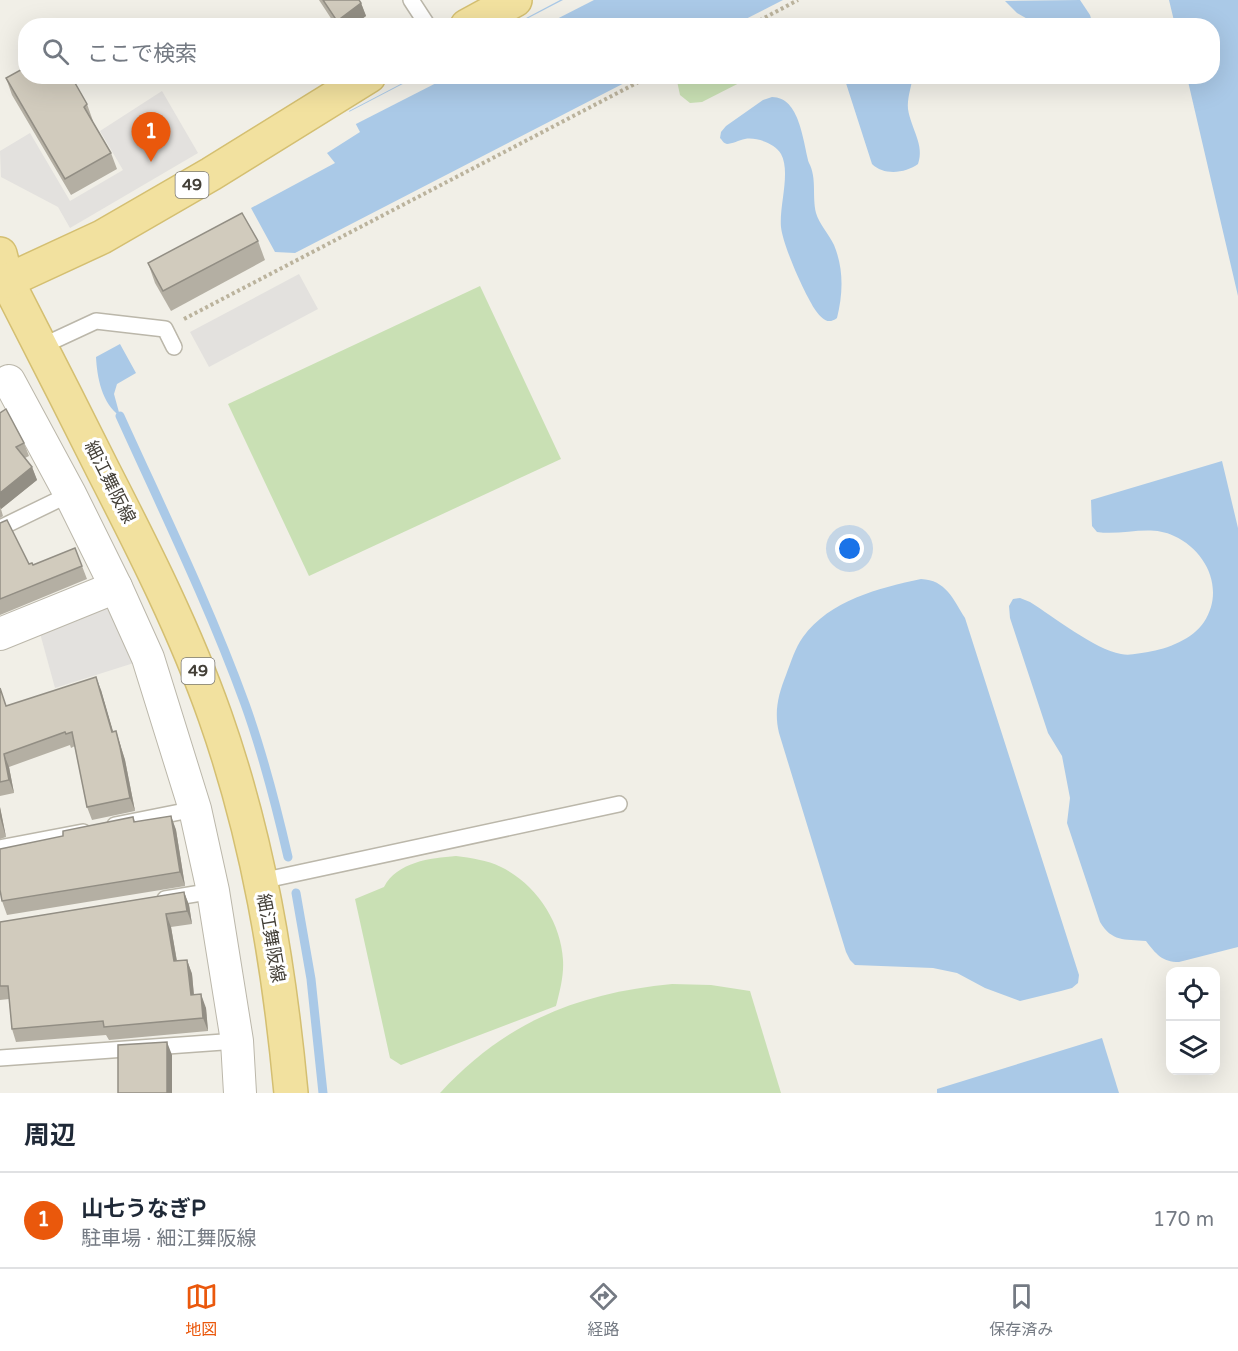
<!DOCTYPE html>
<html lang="ja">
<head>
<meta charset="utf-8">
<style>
  body { margin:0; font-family:"Varela Round","Noto Sans JP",sans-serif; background:#f2f2f3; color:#1f2937 }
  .controls { position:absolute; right:18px; bottom:18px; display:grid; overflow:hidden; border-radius:12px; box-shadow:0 6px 24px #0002 }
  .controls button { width:54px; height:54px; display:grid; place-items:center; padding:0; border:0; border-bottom:2px solid #e0e1e3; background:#fff; color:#1f2937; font:30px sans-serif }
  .you { position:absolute; left:850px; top:549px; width:21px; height:21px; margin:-15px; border:4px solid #fff; border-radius:50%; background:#1a73e8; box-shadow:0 0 0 9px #1a73e833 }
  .badge { display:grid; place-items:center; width:39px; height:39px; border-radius:50%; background:#ea580c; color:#fff; font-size:20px; font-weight:700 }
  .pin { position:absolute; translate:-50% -50px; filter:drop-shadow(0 2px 3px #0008) }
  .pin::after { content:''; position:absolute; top:32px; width:21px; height:18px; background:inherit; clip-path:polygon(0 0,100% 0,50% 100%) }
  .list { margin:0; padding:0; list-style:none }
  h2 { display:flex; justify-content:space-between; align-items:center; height:78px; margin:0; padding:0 24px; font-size:26px }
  h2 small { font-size:20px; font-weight:400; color:#747a83 }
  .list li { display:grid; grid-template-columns:39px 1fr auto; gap:18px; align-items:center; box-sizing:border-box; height:96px; padding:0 24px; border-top:2px solid #e0e1e3 }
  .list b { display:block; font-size:22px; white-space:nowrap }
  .list p { margin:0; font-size:20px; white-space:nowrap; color:#747a83 }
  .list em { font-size:20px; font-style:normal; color:#747a83 }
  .icon { flex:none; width:33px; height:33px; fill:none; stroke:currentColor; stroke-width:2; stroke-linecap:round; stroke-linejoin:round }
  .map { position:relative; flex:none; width:1238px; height:1093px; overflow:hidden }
  .search { position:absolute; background:#fff; box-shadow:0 6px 24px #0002; left:18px; right:18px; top:18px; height:66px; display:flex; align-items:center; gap:15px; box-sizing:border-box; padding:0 21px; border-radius:24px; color:#747a83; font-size:22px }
  .sheet { height:174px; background:#fff }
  nav { display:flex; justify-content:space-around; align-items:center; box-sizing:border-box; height:84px; border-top:2px solid #e0e1e3; background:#fff; font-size:16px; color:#747a83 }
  nav a { display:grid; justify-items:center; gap:3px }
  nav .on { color:#ea580c }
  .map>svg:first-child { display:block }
  .green { fill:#c9e0b4 }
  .parking { fill:#e3e1de }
  .water { fill:#aac9e7 }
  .pier { fill:#f1efe7 }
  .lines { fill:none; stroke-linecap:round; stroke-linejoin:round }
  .stream { stroke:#aac9e7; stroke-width:9 }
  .lane-casing { stroke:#bbb7aa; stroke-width:18 }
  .street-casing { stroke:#bbb7aa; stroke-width:34 }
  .primary-casing { stroke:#d4bf71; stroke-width:36 }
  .path { stroke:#bbb39d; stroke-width:4; stroke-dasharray:3 3; stroke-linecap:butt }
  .lane { stroke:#fff; stroke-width:15 }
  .street { stroke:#fff; stroke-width:32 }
  .primary { stroke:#f2e19f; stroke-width:33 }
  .wall { fill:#b4afa3 }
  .shaded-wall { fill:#928e84 }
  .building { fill:#d1cbbd; stroke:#928e84; stroke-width:1.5 }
  .labels { text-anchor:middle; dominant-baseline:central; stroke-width:6; stroke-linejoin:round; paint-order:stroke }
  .shield { fill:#fff; stroke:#7b7973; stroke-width:1.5 }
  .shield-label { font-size:16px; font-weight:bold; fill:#433f37 }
  .street-label { font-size:18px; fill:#433f37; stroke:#fff }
</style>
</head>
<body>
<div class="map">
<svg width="1238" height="1093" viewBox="0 0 1238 1093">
  <rect width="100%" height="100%" fill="#f1efe7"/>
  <g class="green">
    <path d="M 681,77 L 681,76 L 751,77 L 702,102 L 690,103 L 680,95 L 677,81 Z"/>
    <path d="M 480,286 L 561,459 L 309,576 L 228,404 Z"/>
    <path d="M 456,856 C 471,858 487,860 501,867 C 536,884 561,922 563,960 C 564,975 560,991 556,1006 L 401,1065 L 390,1058 L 355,899 L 384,887 C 397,862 430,858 456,856 Z"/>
    <path d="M 672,984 L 711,985 L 750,991 L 781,1093 L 440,1093 C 505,1022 578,993 672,984 Z"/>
  </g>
  <g class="parking">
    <path d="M 162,91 L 198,153 L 70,228 L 58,207 L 1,177 L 0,151 L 30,133 L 70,201 L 123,170 L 100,131 Z"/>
    <path d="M 299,274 L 318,309 L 209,367 L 190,332 Z"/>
    <path d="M 108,597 L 137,662 L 55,688 L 38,626 Z"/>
  </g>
  <g class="water">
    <path d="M 560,0 L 783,0 L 734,25 L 511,26 Z"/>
    <path d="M 1080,0 L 1090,15 L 1092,22 L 1089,25 L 1038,25 L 1017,13 L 1005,1 Z"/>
    <path d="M 1169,0 L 1238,0 L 1238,296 L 1187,77 L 1212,76 L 1212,26 L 1175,25 Z"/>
    <path d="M 414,77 L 636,77 L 295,253 L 275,252 L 251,208 L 335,163 L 327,153 L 360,132 L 349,111 Z"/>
    <path d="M 844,77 L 913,77 C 911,87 907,99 908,109 C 911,129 925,145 918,164 C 906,173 884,176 872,164 Z"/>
    <path d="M 772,97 C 800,97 803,142 809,163 C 817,178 812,196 816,213 C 819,224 829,234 834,245 C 844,269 843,294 837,318 C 828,325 822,319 816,311 C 805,295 783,246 781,227 C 779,206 791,172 781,154 C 775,143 756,137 745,139 C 739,140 732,144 727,144 C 723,143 723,141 720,138 L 721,132 L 726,126 L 763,100 Z"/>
    <path d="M 120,344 L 136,373 L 117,384 L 114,394 L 120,416 C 102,404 97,377 96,357 Z"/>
    <path d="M 1222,461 L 1238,528 L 1238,947 L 1179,962 C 1162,962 1156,954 1146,941 C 1124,939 1112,942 1100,922 L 1067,823 L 1070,798 L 1062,756 L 1048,733 L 1010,618 L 1009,606 L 1013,599 L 1020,598 L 1030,602 C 1054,617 1094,649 1121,654 C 1130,656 1140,653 1148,652 C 1167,649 1193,639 1204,622 C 1225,590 1207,551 1174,536 C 1150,524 1123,536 1097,532 L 1092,526 L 1091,500 Z"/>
    <path d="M 921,579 C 946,580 953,599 965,618 L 1079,975 L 1078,983 L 1072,988 L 1061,991 L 1020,1001 L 985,988 L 957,973 L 933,968 L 855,965 L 850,960 L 846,952 L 779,733 C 774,712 778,695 786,675 C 791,662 795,648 803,637 C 830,600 879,588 921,579 Z"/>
    <path d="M 1102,1038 L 1119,1093 L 937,1093 L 937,1089 Z"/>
  </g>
  <g class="pier">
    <path d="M 563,0 L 594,0 L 545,25 L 515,25 Z"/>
    <path d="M 418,76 L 448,77 L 354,125 L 347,113 Z"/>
  </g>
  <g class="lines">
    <g class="stream">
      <path d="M 120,416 C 163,511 209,605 245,704 C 263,754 276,805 288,857"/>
      <path d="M 296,893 L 311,979 L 323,1093"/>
    </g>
    <defs>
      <g id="lane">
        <path d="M 411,0 L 428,26"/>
        <path d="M 40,347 L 96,321 L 165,329 L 174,347"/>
        <path d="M 0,528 L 70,494"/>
        <path d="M 115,825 L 195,809"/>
        <path d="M 0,848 L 83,832"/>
        <path d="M 261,881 L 619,804"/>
        <path d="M 165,899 L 213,891"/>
        <path d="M 0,1058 L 237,1041"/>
      </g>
      <g id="street">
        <path d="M 9,381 L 70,494 L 116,587 L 148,658 L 195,809 L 213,891 L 237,1041 L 240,1093"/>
        <path d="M 0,634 L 116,587"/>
      </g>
      <g id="primary">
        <path d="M 467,26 L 515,0"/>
        <path d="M 0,254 L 7,281 C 40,345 72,408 104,472 C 145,552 185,631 215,716 C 258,838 279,964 291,1093"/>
        <path d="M 7,281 L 102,237 L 211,174 L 369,76"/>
      </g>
    </defs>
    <use href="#lane" class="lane-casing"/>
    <use href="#street" class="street-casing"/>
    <use href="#primary" class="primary-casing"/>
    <g class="path">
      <path d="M 749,26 L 798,0"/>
      <path d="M 184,319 L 650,76"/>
    </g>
    <use href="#lane" class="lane"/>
    <use href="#street" class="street"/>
    <use href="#primary" class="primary"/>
  </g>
  <g class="wall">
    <path d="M 319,0 L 359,0 L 361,3 L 366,16 L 352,26 L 336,26 Z"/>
    <path d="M 6,78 L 87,104 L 93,121 L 92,121 L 111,153 L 117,169 L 71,195 L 12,95 Z"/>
    <path d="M 258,241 L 265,260 L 171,311 L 155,283 L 148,263 Z"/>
    <path d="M 0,413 L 24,443 L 29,456 L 25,458 L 32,467 L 37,480 L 1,509 L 3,516 L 0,518 Z"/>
    <path d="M 0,523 L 29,564 L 82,566 L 87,579 L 0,615 Z"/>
    <path d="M 0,688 L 6,706 L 101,690 L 113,732 L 120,744 L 125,760 L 135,811 L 92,820 L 87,807 L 75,746 L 71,748 L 70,745 L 9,767 L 14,793 L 0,796 Z"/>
    <path d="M 0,807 L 6,837 L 0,839 Z"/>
    <path d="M 171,816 L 176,830 L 185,886 L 7,915 L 2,901 L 63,836 L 133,817 L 135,822 Z"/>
    <path d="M 184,892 L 189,905 L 192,924 L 171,927 L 177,961 L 187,960 L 192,974 L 194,995 L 206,1008 L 208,1031 L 109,1040 L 106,1035 L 16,1042 L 12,1029 L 9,999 L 0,1000 L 0,922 Z"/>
  </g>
  <g class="shaded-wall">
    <path d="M 361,3 L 366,16 L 352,26 L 339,26 L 337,21 Z"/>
    <path d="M 32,467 L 37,480 L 1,509 L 0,507 L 0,493 Z"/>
    <path d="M 96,677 L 101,690 L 117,745 L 112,732 Z"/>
    <path d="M 116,731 L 125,760 L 135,811 L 130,798 Z"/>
    <path d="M 4,754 L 9,767 L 14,793 L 9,780 Z"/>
    <path d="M 0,807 L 6,837 L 2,824 L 0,817 Z"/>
    <path d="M 171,816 L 176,830 L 185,886 L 180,872 Z"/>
    <path d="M 184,892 L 189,905 L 192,924 L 187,911 Z"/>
    <path d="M 166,914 L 171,927 L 179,974 L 174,961 Z"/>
    <path d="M 187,960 L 192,974 L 195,1008 L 191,995 Z"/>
    <path d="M 201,994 L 206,1008 L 208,1031 L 203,1018 Z"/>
    <path d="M 167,1042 L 172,1055 L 172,1093 L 167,1093 Z"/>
  </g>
  <g class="building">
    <path d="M 323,0 L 359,0 L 361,3 L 337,21 Z"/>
    <path d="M 26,67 L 26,76 L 71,76 L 87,104 L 84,107 L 111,153 L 65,179 L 6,78 Z"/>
    <path d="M 242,213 L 258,241 L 163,291 L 148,263 Z"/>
    <path d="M 6,409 L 24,443 L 16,447 L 32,467 L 0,493 L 0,413 Z"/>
    <path d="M 7,520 L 29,564 L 32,563 L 33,565 L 75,548 L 82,566 L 0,599 L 0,523 Z"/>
    <path d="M 96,677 L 112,732 L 116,731 L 120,747 L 130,798 L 87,807 L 72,732 L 66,734 L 65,732 L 4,754 L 9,780 L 0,782 L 0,688 L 6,706 Z"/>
    <path d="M 171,816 L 180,872 L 2,901 L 0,890 L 0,849 L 63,836 L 63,831 L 133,817 L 134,822 Z"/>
    <path d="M 184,892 L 187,911 L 166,914 L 174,961 L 187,960 L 191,995 L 201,994 L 203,1018 L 104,1027 L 103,1021 L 12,1029 L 8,986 L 0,986 L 0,922 Z"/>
    <path d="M 167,1042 L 167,1093 L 118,1093 L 118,1045 Z"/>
  </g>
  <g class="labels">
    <g class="shield">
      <rect x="175.5" y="172" width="33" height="26" rx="4.5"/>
      <rect x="181.5" y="658" width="33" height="26" rx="4.5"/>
    </g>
    <g class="shield-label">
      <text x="192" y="185">49</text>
      <text x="198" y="671">49</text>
    </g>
    <g class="street-label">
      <text transform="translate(110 482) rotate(63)">細江舞阪線</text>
      <text transform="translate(271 938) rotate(80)">細江舞阪線</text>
    </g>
  </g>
</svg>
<div class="controls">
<button><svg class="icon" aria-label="locate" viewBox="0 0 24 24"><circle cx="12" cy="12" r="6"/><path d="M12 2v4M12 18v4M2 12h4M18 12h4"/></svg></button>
<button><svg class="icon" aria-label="layers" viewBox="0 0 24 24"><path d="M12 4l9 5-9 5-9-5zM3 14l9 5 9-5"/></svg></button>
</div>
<div class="you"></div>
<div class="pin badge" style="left:151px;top:162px">1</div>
<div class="search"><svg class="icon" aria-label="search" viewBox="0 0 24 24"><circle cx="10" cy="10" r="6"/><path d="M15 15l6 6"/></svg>ここで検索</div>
</div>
<section class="sheet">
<h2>周辺<small></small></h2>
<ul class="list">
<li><span class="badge">1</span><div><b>山七うなぎP</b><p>駐車場 · 細江舞阪線</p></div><em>170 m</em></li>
</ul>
</section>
<nav>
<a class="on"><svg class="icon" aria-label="map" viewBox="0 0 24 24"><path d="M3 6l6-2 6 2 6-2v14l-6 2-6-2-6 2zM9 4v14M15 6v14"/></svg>地図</a>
<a><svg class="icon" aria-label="directions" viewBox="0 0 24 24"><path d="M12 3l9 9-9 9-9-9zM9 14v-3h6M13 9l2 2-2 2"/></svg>経路</a>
<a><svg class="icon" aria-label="saved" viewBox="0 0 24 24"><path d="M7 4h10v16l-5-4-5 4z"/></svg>保存済み</a>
</nav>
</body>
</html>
